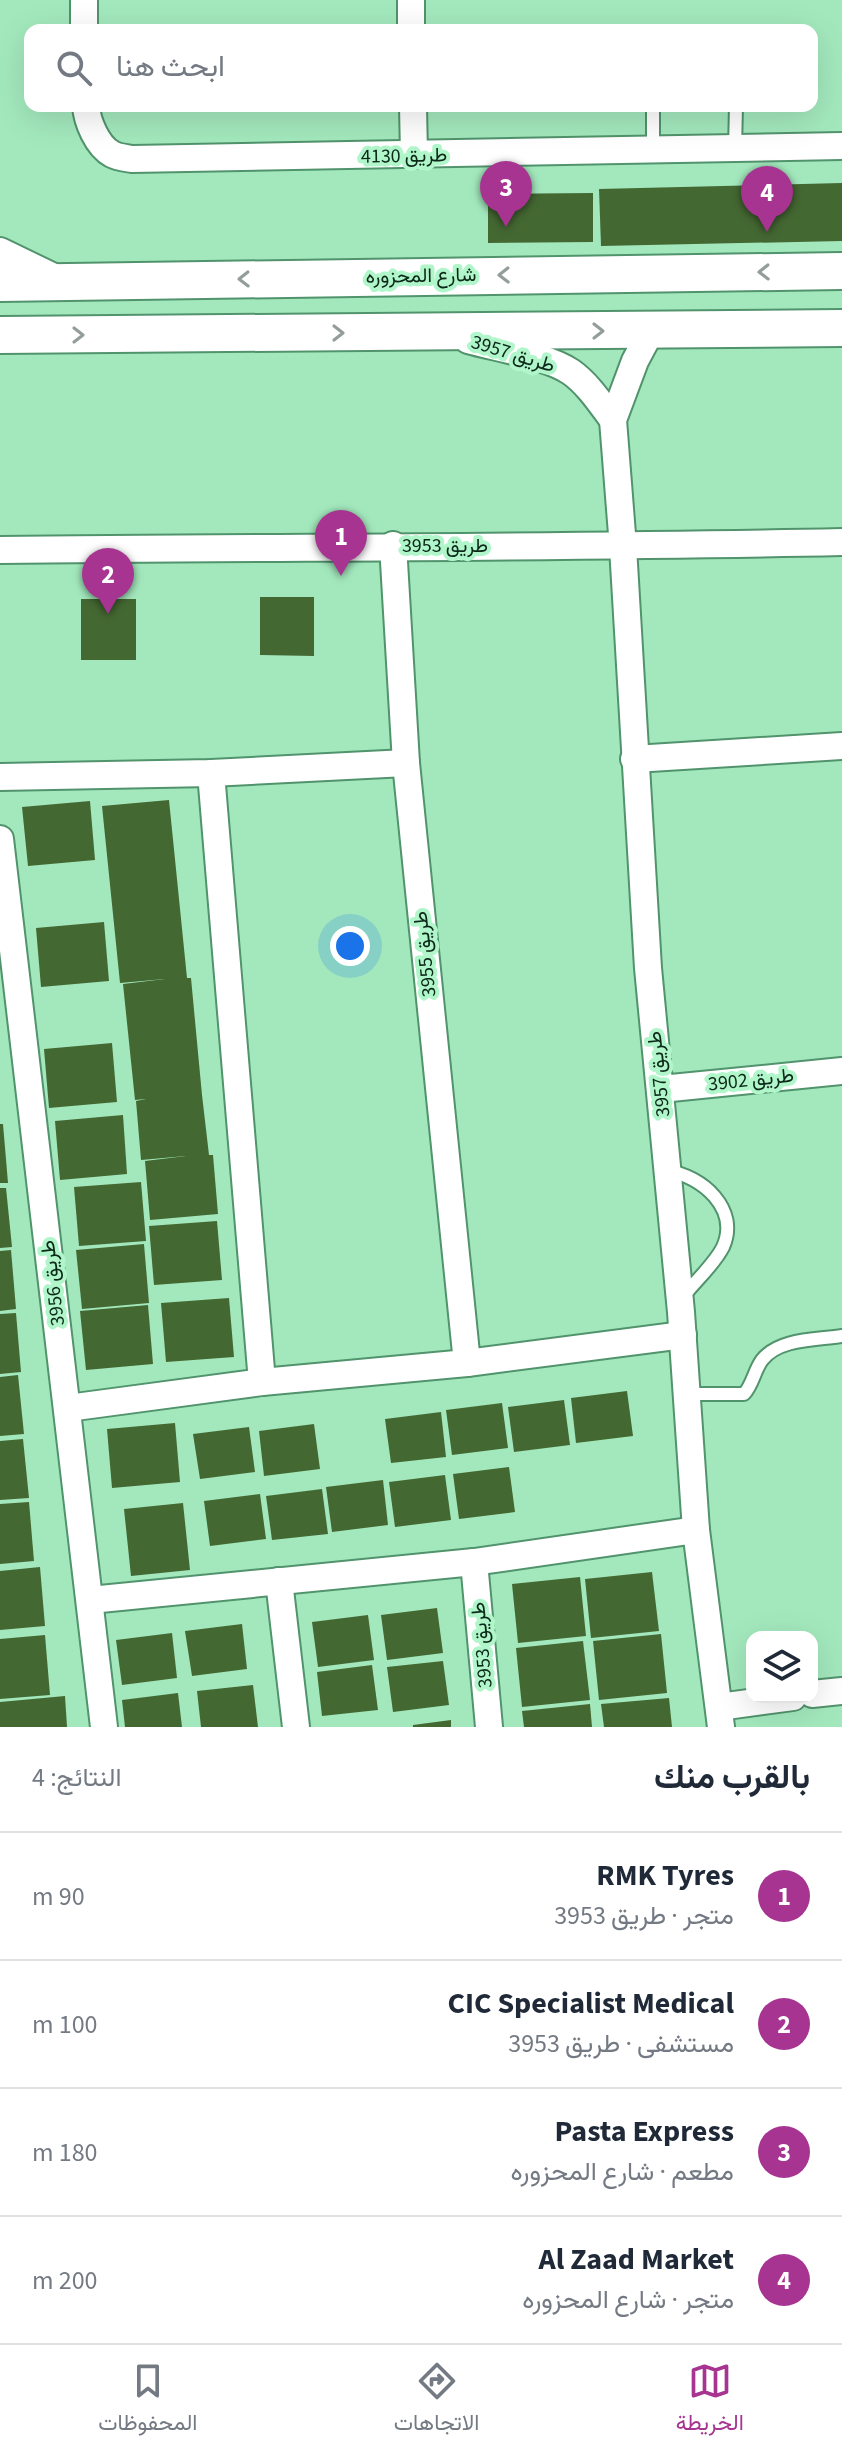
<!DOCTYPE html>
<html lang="ar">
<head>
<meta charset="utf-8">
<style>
  body { margin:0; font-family:"Source Sans 3",Vazirmatn,sans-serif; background:#f6f6f7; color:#1f2937; direction:rtl }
  .controls { position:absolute; right:24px; bottom:24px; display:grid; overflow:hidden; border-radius:16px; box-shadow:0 8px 32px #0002 }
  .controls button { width:72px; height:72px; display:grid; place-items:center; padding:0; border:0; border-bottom:2px solid #e0e1e3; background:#fff; color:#1f2937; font:40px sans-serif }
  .you { position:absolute; left:350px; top:946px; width:28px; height:28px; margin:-20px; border:6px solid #fff; border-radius:50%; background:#1a73e8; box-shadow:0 0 0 12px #1a73e833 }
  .badge { display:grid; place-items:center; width:52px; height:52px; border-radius:50%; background:#a63490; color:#fff; font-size:26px; font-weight:700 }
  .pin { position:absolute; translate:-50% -66px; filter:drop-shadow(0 2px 4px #0008) }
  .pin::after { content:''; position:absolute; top:42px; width:28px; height:24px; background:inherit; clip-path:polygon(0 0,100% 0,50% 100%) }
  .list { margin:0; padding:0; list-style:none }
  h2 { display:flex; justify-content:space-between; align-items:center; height:104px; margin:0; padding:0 32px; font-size:34px }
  h2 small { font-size:26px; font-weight:400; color:#747a83 }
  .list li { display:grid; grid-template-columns:52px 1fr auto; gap:24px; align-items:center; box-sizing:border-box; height:128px; padding:0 32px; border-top:2px solid #e0e1e3 }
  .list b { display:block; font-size:30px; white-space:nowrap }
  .list p { margin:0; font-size:26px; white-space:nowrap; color:#747a83 }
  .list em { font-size:26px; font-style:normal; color:#747a83 }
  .icon { flex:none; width:44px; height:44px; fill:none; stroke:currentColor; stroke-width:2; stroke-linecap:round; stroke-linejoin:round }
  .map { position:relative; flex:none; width:842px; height:1727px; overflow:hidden; direction:ltr }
  .search { position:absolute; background:#fff; box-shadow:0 8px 32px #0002; left:24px; right:24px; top:24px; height:88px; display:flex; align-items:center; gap:20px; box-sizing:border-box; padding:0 28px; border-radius:16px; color:#747a83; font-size:30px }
  .sheet { height:616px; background:#fff }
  nav { display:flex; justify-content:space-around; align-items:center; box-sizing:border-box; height:112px; border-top:2px solid #e0e1e3; background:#fff; font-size:22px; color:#747a83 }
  nav a { display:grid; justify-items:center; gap:4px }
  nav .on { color:#a63490 }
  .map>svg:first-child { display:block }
  .building { fill:#446832 }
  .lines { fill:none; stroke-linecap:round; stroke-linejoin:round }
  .service-casing { stroke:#51936c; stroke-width:16 }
  .minor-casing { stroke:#51936c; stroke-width:30 }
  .secondary-casing { stroke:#51936c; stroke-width:40 }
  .service { stroke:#fff; stroke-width:12 }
  .minor { stroke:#fff; stroke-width:26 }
  .secondary { stroke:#fff; stroke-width:36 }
  .oneway { stroke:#929e97 }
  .labels { text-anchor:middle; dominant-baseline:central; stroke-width:8; stroke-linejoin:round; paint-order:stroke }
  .street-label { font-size:20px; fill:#0c2818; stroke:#b0f6ca }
</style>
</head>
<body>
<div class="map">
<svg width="842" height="1727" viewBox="0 0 842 1727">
  <rect width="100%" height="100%" fill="#a3e8bd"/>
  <g class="building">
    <path d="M 842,183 L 842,241 L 601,246 L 599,189 Z"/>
    <path d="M 593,193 L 593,242 L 488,243 L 488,194 Z"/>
    <path d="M 260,597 L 314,597 L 314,656 L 260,655 Z"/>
    <rect x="81" y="599" width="55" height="61"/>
    <path d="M 169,800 L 187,978 L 191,978 L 202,1095 L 209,1155 L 213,1155 L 218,1214 L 150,1220 L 145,1161 L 186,1156 L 141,1160 L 136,1101 L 146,1099 L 135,1100 L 123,984 L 165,979 L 120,983 L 102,806 Z"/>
    <path d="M 90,801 L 95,860 L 28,866 L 22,807 Z"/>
    <path d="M 104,922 L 109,981 L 41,987 L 36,928 Z"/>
    <path d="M 112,1043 L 117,1102 L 49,1108 L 44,1049 Z"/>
    <path d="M 123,1115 L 127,1174 L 60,1180 L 55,1121 Z"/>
    <path d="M 0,1124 L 3,1124 L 8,1183 L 0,1183 Z"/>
    <path d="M 141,1182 L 146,1241 L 79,1246 L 74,1187 Z"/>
    <path d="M 0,1188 L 6,1188 L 12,1247 L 0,1248 Z"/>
    <path d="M 217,1221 L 222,1280 L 154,1285 L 149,1226 Z"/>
    <path d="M 144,1244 L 149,1303 L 82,1309 L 76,1250 Z"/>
    <path d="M 11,1250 L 16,1309 L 0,1311 L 0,1251 Z"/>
    <path d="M 229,1298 L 234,1357 L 166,1362 L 161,1303 Z"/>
    <path d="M 148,1305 L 153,1364 L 86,1370 L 80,1311 Z"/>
    <path d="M 16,1313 L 21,1372 L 0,1374 L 0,1314 Z"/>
    <path d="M 18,1375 L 24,1434 L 0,1436 L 0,1377 Z"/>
    <path d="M 627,1391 L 633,1436 L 576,1443 L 571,1398 Z"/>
    <path d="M 564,1400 L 570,1445 L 514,1452 L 508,1407 Z"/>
    <path d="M 502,1403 L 508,1448 L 452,1455 L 446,1410 Z"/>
    <path d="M 441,1412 L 446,1457 L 391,1463 L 385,1419 Z"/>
    <path d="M 175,1423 L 180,1482 L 112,1488 L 107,1429 Z"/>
    <path d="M 314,1424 L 320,1469 L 264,1476 L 259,1431 Z"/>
    <path d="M 249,1427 L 255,1472 L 200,1479 L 193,1434 Z"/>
    <path d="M 23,1439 L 29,1498 L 0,1500 L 0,1441 Z"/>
    <path d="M 509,1467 L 515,1512 L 459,1519 L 453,1474 Z"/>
    <path d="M 445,1475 L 451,1520 L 395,1527 L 389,1482 Z"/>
    <path d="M 383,1480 L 388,1525 L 332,1532 L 326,1487 Z"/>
    <path d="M 322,1489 L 328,1534 L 272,1540 L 266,1496 Z"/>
    <path d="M 260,1494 L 266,1539 L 210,1546 L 204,1501 Z"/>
    <path d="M 29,1502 L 34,1561 L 0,1564 L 0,1504 Z"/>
    <path d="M 183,1503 L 190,1570 L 131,1576 L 124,1509 Z"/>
    <path d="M 40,1567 L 45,1626 L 0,1630 L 0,1571 Z"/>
    <path d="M 652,1572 L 659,1631 L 591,1638 L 585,1579 Z"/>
    <path d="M 580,1577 L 586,1636 L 518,1643 L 512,1584 Z"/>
    <path d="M 437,1608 L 443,1653 L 387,1660 L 381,1615 Z"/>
    <path d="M 368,1615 L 374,1660 L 318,1667 L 312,1622 Z"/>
    <path d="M 242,1624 L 247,1669 L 192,1676 L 185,1631 Z"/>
    <path d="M 172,1633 L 177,1678 L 122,1685 L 116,1640 Z"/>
    <path d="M 661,1634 L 667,1693 L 599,1700 L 593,1641 Z"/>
    <path d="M 45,1635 L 50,1695 L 0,1699 L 0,1639 Z"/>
    <path d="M 583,1641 L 590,1700 L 522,1707 L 516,1648 Z"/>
    <path d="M 443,1661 L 449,1705 L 393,1712 L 387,1667 Z"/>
    <path d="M 372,1665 L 378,1710 L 322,1716 L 317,1672 Z"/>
    <path d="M 253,1685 L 258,1727 L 201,1727 L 197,1691 Z"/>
    <path d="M 178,1693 L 182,1727 L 125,1727 L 122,1700 Z"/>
    <path d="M 65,1696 L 67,1727 L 0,1727 L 0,1702 Z"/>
    <path d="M 669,1698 L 672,1727 L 604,1727 L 601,1704 Z"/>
    <path d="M 590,1704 L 592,1727 L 524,1727 L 522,1711 Z"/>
    <path d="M 451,1720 L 451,1727 L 413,1727 L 413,1725 Z"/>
  </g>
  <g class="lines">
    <defs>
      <g id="service">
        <path d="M 653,106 L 653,150"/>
        <path d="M 735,148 L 736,106"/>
        <path d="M 668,1171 C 702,1176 740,1209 723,1247 C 714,1265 695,1281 683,1297"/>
        <path d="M 687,1394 L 744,1394 C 753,1384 754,1371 762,1360 C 779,1338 817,1340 842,1336"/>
      </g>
      <g id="minor">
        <path d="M 84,0 L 84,30"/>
        <path d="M 411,0 L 411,30"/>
        <path d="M 86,106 C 87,121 97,146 112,154 C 117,157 126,158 132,159 L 842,146"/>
        <path d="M 413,106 L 414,155"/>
        <path d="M 0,251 L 60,280"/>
        <path d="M 651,331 L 635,361 L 613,420 L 623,547 L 648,968 L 681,1312 L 696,1530 L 721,1727"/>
        <path d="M 468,340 C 496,348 548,356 571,372 C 588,384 601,404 613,420"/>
        <path d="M 393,545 L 406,763 L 467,1363"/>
        <path d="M 0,550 C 281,547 561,548 842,542"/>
        <path d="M 634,759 L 842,746"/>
        <path d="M 211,773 L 262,1382"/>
        <path d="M 0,777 L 211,773 L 406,763"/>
        <path d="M 0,839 L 104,1727"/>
        <path d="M 661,1089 L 842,1071"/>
        <path d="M 68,1408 L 262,1382 L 467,1363 L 683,1335"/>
        <path d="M 474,1562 L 489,1727"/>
        <path d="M 279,1581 L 296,1727"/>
        <path d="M 90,1600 L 474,1562 L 696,1530"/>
        <path d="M 812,1694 L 842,1691"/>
        <path d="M 719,1707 L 793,1697"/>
      </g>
      <g id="secondary">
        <path d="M 0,283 L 842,271"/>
        <path d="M 0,335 L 842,328"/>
      </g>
    </defs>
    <use href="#service" class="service-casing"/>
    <use href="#minor" class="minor-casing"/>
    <use href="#secondary" class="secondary-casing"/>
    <use href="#service" class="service"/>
    <use href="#minor" class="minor"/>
    <use href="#secondary" class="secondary"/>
  </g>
  <defs><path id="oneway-chevron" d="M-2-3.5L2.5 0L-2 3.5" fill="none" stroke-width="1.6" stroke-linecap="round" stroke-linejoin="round" transform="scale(2)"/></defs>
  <g class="oneway">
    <use href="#oneway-chevron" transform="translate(764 272) rotate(179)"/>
    <use href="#oneway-chevron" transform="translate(504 275) rotate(179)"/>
    <use href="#oneway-chevron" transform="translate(244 279) rotate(179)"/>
    <use href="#oneway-chevron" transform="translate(598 331)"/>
    <use href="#oneway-chevron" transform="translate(338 333)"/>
    <use href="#oneway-chevron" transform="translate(78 335)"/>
  </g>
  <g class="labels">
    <g class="street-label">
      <text transform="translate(404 156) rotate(-1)">طريق 4130</text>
      <text transform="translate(421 276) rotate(-1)">شارع المحزوره</text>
      <text transform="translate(513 354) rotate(17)">طريق 3957</text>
      <text x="445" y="546">طريق 3953</text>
      <text transform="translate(425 954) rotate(-96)">طريق 3955</text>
      <text transform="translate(659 1074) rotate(-96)">طريق 3957</text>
      <text transform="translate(751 1080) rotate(-6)">طريق 3902</text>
      <text transform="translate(53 1283) rotate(-97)">طريق 3956</text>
      <text transform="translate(482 1645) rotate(-95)">طريق 3953</text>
    </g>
  </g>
</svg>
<div class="controls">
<button><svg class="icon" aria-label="layers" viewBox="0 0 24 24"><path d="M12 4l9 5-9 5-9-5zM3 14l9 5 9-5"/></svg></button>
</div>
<div class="you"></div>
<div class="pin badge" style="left:341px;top:576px">1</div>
<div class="pin badge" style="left:108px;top:614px">2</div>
<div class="pin badge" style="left:506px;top:227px">3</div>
<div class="pin badge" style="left:767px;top:232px">4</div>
<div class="search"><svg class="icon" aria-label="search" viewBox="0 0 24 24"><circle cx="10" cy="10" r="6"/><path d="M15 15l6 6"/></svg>ابحث هنا</div>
</div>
<section class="sheet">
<h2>بالقرب منك<small>النتائج: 4</small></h2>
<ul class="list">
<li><span class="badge">1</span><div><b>RMK Tyres</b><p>متجر · طريق 3953</p></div><em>90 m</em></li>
<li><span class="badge">2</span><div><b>CIC Specialist Medical</b><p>مستشفى · طريق 3953</p></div><em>100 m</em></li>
<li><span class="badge">3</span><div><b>Pasta Express</b><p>مطعم · شارع المحزوره</p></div><em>180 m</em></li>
<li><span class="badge">4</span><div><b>Al Zaad Market</b><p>متجر · شارع المحزوره</p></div><em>200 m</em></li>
</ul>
</section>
<nav>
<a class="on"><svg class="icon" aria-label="map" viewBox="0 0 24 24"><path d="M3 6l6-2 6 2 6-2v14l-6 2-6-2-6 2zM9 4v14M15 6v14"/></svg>الخريطة</a>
<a><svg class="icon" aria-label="directions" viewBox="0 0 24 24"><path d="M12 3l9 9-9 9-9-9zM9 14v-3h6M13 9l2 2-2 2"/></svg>الاتجاهات</a>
<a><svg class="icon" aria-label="saved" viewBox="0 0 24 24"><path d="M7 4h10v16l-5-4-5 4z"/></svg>المحفوظات</a>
</nav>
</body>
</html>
